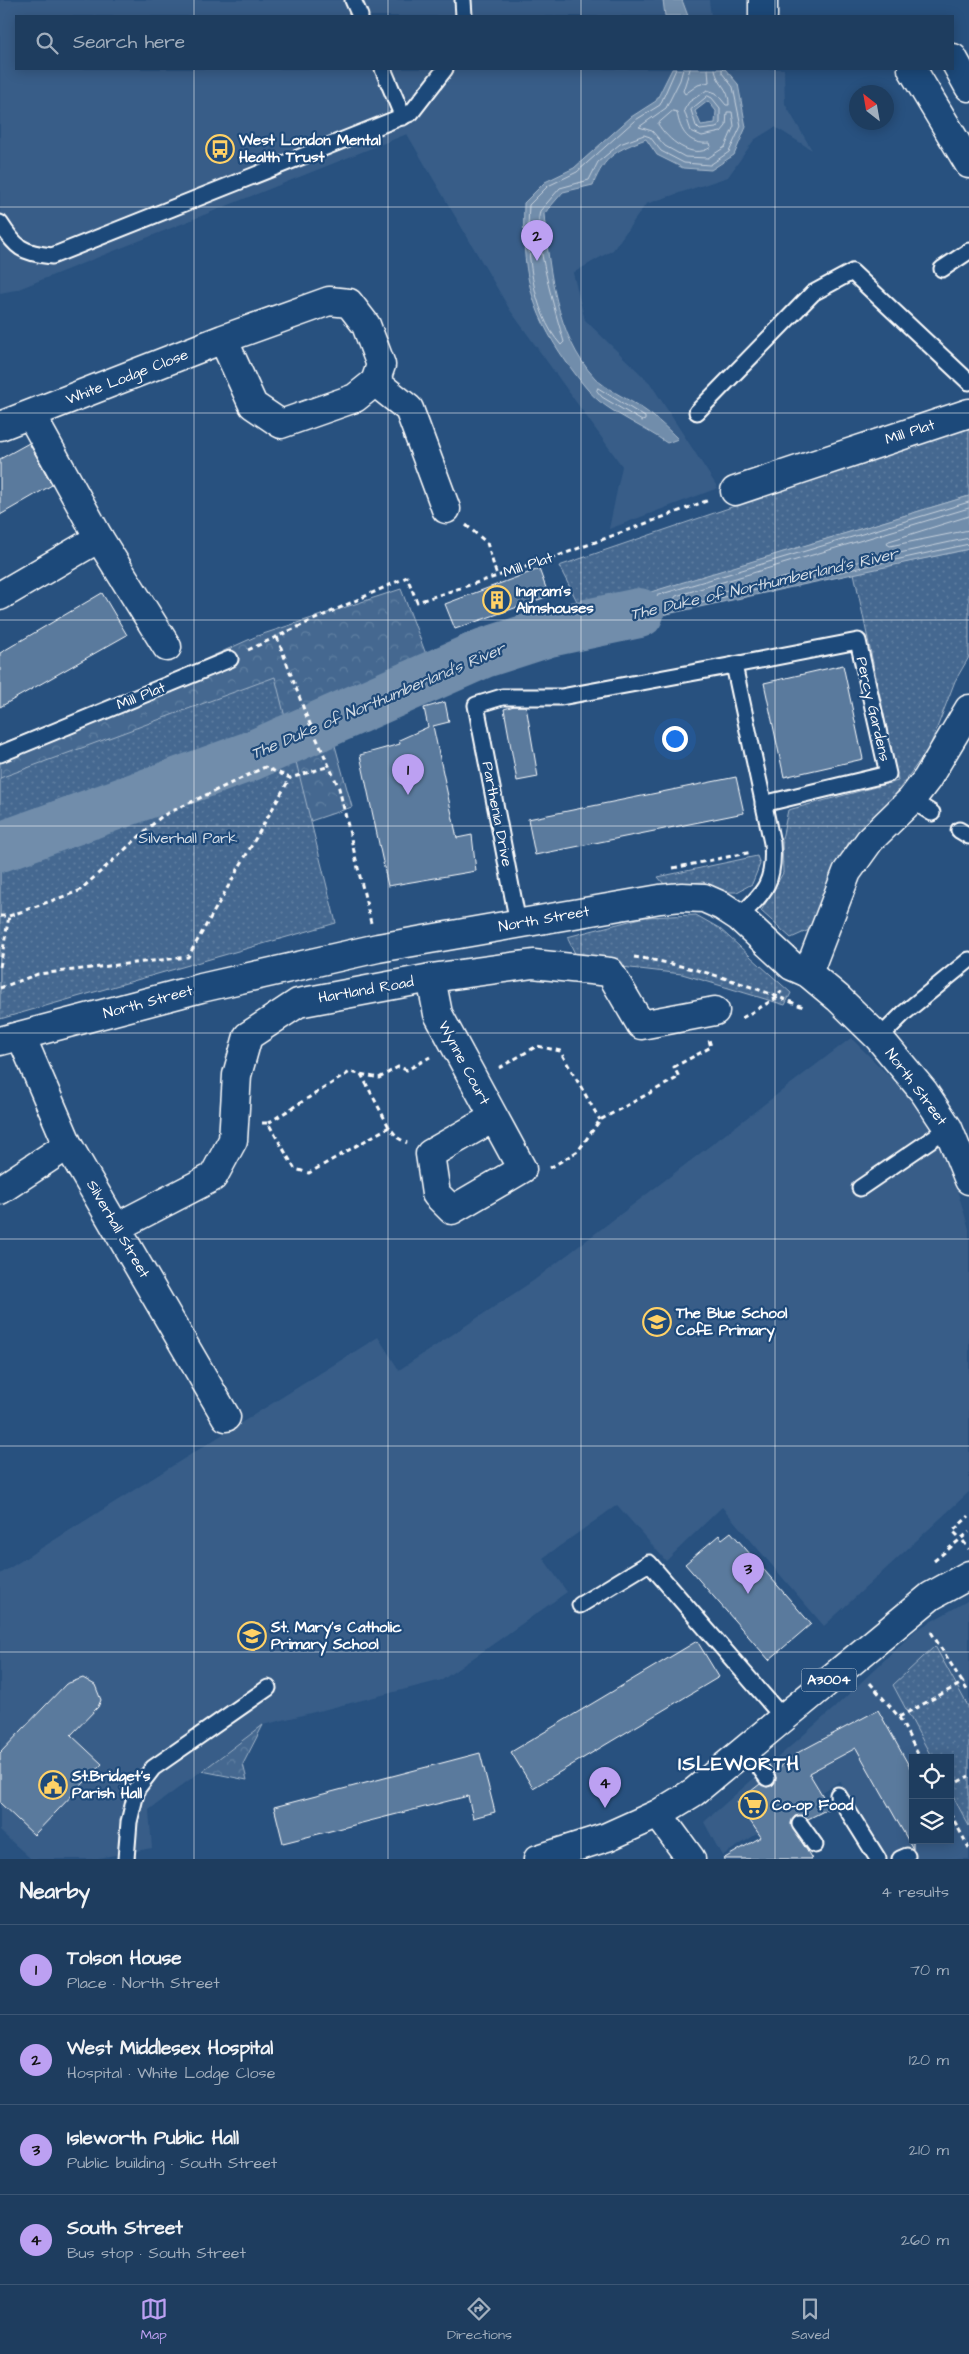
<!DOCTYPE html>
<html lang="en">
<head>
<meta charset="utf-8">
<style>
  body { margin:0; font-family:"Architects Daughter",sans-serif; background:#264465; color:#f1f3f6 }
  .controls { position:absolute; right:15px; bottom:15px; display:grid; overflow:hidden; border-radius:0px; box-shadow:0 2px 12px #0003 }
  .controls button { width:45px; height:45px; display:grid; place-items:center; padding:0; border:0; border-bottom:1px solid #3c5674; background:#1e3d5f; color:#f1f3f6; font:25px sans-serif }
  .compass { position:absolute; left:849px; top:85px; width:45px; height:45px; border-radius:50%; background:#1e3d5f; box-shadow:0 2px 12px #0003; rotate:329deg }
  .you { position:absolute; left:674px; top:738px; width:18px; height:18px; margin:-12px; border:4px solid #fff; border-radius:50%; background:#1a73e8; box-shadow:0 0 0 8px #1a73e833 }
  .badge { display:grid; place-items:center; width:32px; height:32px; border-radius:50%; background:#bca0f2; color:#111; font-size:16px; font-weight:700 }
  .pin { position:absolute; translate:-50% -41px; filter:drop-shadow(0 1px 2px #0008) }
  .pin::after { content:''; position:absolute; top:26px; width:18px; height:15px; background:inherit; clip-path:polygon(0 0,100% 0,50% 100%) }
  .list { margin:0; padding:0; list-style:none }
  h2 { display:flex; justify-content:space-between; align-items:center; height:65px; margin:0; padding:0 20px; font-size:21px }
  h2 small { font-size:16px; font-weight:400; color:#a1aebd }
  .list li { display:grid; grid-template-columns:32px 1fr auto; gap:15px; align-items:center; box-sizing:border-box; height:90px; padding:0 20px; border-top:1px solid #3c5674 }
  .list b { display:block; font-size:19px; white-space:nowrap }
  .list p { margin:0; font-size:16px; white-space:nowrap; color:#a1aebd }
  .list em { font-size:16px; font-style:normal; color:#a1aebd }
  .icon { flex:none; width:28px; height:28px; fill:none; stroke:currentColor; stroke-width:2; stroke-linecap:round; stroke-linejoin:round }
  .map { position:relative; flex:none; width:969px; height:1859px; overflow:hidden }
  .search { position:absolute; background:#1e3d5f; box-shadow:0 2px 12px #0003; left:15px; right:15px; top:15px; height:55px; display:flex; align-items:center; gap:12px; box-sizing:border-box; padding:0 18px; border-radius:0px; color:#a1aebd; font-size:19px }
  .sheet { height:425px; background:#1e3d5f }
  nav { display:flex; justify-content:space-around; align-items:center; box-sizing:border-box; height:70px; border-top:1px solid #3c5674; background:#1e3d5f; font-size:14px; color:#a1aebd }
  nav a { display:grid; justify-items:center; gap:2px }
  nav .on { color:#bca0f2 }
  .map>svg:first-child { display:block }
  .built { fill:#375d88; fill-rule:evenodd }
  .forest { fill:url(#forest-crowns); stroke:#a2b4c8 }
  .park { fill:url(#park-dots); stroke:#a2b4c8 }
  .water { fill:#718dab; stroke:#aabbcd; fill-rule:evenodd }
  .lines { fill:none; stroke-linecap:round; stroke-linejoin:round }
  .shore { stroke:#c6d1dd; stroke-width:1 }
  .river { stroke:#718dab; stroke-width:50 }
  .building { fill:#5a7a9d; stroke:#fff }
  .service-casing { stroke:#fff; stroke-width:19 }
  .minor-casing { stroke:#fff; stroke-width:31 }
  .primary-casing { stroke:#fff; stroke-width:31 }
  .path { stroke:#fff; stroke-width:3; stroke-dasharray:5 4; stroke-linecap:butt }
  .service { stroke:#1f4a7a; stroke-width:15 }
  .minor { stroke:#1f4a7a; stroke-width:28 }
  .primary { stroke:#1f4a7a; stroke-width:28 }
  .grid { fill:none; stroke:#fff; stroke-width:1; stroke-opacity:0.55 }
  .labels { text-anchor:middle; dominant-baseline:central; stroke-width:4.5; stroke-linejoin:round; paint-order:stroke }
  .shield { fill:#1f4a7a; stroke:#bcc9d7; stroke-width:1 }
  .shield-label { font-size:14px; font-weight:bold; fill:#fff }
  .poi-label { font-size:15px; font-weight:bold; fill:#fff; stroke:#1f4a7a; text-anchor:start }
  .street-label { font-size:15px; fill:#fff; stroke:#1f4a7a }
  .park-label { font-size:15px; fill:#dae1e9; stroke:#1f4a7a }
  .water-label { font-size:16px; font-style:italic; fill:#d4dde6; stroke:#1f4a7a }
  .district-label { font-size:20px; font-weight:bold; letter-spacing:1px; fill:#fff; stroke:#1f4a7a }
</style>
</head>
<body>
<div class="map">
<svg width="969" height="1859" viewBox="0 0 969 1859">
  <defs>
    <pattern id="forest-crowns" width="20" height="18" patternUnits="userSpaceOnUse" patternTransform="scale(1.25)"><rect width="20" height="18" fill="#446890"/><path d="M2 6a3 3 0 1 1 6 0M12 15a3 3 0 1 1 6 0" fill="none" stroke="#607fa1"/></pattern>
    <pattern id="park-dots" width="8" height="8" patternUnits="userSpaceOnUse" patternTransform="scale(1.25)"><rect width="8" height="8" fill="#446890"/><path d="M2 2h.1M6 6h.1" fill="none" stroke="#607fa1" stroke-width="1.8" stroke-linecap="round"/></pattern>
  </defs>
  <rect width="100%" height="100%" fill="#28517f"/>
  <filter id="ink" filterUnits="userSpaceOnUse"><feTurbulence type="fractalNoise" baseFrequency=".02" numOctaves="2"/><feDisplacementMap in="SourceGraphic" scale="10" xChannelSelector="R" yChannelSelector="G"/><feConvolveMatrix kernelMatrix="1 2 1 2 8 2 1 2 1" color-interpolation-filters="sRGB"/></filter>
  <g filter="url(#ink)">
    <g class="built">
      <path d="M 0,0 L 709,0 L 711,16 L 16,16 L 16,69 L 784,69 L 785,104 L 812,150 L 775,127 L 754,140 L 728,177 L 646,204 L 613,250 L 573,273 L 585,320 L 650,383 L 718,488 L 609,529 L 622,466 L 510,310 L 407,134 L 16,290 L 0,293 Z"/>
      <path d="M 851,1038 L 914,1101 L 931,1129 L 948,1160 L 969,1229 L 969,1492 L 824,1626 L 722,1507 L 666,1561 L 617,1505 L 543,1558 L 567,1592 L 442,1680 L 263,1725 L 149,1810 L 152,1848 L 94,1859 L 31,1859 L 0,1831 L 0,1574 L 378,1337 L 399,1370 L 533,1281 Z"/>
      <path d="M 969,1600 L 969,1859 L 886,1859 L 840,1781 L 722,1856 L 704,1822 L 832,1710 L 916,1630 ZM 913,1758 L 950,1758 L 950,1840 L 913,1840 Z"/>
    </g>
    <g class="forest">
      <path d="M 401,589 L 429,662 L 572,611 L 574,645 L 478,670 L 447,693 L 334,742 L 352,807 L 284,830 L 0,1011 L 0,744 L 135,691 L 257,636 Z"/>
      <path d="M 263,1725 L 243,1764 L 247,1780 L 202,1771 Z"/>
    </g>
    <g class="park">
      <path d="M 969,426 L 969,496 L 583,613 L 559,566 Z"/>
      <path d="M 969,549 L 969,657 L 955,681 L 930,746 L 895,795 L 849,842 L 829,877 L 829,889 L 823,911 L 809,930 L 791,938 L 761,911 L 783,873 L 782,839 L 788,810 L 898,781 L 854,573 Z"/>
      <path d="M 275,677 L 336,923 L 0,1019 L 0,778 Z"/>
      <path d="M 757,856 L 760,864 L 752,884 L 737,892 L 723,892 L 704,882 L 664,884 L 658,877 Z"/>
      <path d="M 696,915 L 719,928 L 791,993 L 785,1005 L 682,974 L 579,962 L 567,937 L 645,917 Z"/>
      <path d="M 935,1646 L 969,1708 L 969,1826 L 950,1791 L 950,1758 L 932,1758 L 893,1685 Z"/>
    </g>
    <g class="water">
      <path d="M 663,0 L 682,0 L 688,16 L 665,16 Z"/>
      <path d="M 672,69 L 725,69 L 738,84 L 746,127 L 734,155 L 711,170 L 683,168 L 657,155 L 646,139 C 617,150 605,155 593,185 L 563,192 L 544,214 C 549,269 556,336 595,378 C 606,389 624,397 637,405 C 652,414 665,426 678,439 L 667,443 C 645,428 620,417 599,401 C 587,391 577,376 567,363 C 528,308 522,269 524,203 L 545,182 L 574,168 L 631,117 L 656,101 ZM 708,101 L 716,111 L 715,123 L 701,125 L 695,111 Z"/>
      <path d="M 969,496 L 969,549 L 574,634 L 571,618 L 614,603 Z"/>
    </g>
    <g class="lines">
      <g class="shore">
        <path d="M 676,69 L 660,105 L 634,121 L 577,172 L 548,186 L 529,205 C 526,247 531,312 561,345 L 564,342 C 556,315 533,237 540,211 L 560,188 L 589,180 L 598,162 L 620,144 L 644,135 L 650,137 L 661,151 L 684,163 L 710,165 L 729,152 L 741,126 L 733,87 L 722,73 L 722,69"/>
        <path d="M 683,69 L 680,80 L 666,108 L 639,127 L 652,131 L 665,146 L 685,157 L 708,158 L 725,147 L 734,126 L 732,112 L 727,112 L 726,126 L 721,132 L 702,136 L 691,131 L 684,110 L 689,102 L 707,90 L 716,93 L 726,105 L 729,105 C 730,88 716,83 715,69"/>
        <path d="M 690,69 L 683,91 L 685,94 L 698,85 L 709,82 L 708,69"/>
        <path d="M 708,96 L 712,98 L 720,108 L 720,123 L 716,128 L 700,130 L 696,126 L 691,110 Z"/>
        <path d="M 673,111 L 677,112 C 680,132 689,145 710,143 L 711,147 C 692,161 667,139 658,124 Z"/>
        <path d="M 598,388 L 645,417 L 645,420 L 642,421 L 602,397 L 597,391 Z"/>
        <path d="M 969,502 L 615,608 L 579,621 L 578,626 L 581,628 L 969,544"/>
        <path d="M 969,508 L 676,596 L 674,599 L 677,601 L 969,538"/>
        <path d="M 969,516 L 889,541 L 887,544 L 890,546 L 969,530"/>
      </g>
      <path class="river" d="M 0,847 L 251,756 L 484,653 L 549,632 L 639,613"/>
    </g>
    <g class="building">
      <path d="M 29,443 L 52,485 L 0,515 L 0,459 Z"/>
      <path d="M 539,569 L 549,596 L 455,629 L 445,604 Z"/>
      <path d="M 102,593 L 127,635 L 0,707 L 0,653 Z"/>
      <path d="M 843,665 L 863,759 L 784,777 L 764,683 Z"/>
      <path d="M 445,702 L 449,722 L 433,726 L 457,838 L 472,835 L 476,871 L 388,886 L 360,755 L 400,744 L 399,740 L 428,727 L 424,708 Z"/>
      <path d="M 514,706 L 526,706 L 538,777 L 517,781 L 504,709 Z"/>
      <path d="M 736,777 L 744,813 L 535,855 L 528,819 Z"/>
      <path d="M 731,1532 L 811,1624 L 769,1660 L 685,1564 L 719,1535 L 722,1539 Z"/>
      <path d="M 697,1641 L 719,1677 L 533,1788 L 511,1752 Z"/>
      <path d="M 83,1678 L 95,1685 L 101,1700 L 98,1707 L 71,1735 L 102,1764 L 34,1835 L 0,1803 L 0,1753 L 66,1684 Z"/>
      <path d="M 878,1710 L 913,1773 L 913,1849 L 856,1748 L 809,1773 L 830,1808 L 808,1819 L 803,1815 L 795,1816 L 791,1824 L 812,1859 L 723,1859 L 761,1837 L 737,1802 L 760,1784 L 767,1787 L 773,1785 L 776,1778 L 774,1772 L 799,1752 Z"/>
      <path d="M 480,1753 L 495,1812 L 473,1818 L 468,1796 L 283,1843 L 274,1807 Z"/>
    </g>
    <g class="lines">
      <defs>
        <g id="service">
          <path d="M 353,0 L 360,16"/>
          <path d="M 463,0 L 464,16"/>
          <path d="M 383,69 L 403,117"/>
          <path d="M 0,223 C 16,248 22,253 52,256 L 411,113 L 445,69"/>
          <path d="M 942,269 L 969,251"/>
          <path d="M 697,412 L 813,293 L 852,272 L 969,382"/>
          <path d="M 734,665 L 858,641 L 888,774 L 763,804"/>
          <path d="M 0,754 L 230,659"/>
          <path d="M 911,800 L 932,813"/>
          <path d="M 959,830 L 969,836"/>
          <path d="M 518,923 L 476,705 L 502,697 L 561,697 L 734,665 L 772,843 C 775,881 766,891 739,917"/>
          <path d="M 879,1038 L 904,1013 L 969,960"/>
          <path d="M 860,1188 L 948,1128"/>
          <path d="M 580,1605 L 649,1563 L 784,1719"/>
          <path d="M 747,1750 L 767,1778"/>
          <path d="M 838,1795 L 878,1859"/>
          <path d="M 800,1824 L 815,1845"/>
          <path d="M 126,1859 L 129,1822 L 137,1789 L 153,1768 L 268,1688"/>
          <path d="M 900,1859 L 907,1856"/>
        </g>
        <g id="minor">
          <path d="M 763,0 L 763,16"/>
          <path d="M 953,58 L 969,87"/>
          <path d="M 912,69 L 969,164"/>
          <path d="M 375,382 L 409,409 L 446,509"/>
          <path d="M 31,415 L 99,538 L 167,647"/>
          <path d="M 0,426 L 223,339 L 329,301 L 349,303 L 366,325 L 381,365 L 375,382 L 355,398 L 281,424 L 253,405 L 223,339"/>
          <path d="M 735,491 L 969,413"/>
          <path d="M 0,596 L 99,538"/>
          <path d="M 808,973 L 847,872 L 870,840 L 911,800 L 927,779 L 969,709"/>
          <path d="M 431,978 L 438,1014 L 522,1169 L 452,1210 L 436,1194 L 430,1154 L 493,1118"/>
          <path d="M 21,1036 L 68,1145 L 226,1417"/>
          <path d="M 0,1041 L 201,988 L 378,948 L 660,899 L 682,897 L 704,898 L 722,906 L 739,917 L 792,966 L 808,973 L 838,998 L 879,1038 L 924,1092 L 948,1128 L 969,1180"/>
          <path d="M 0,1190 L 68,1145"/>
          <path d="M 117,1227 L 213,1177 L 233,1140 L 237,1075 L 248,1036 L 298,1003 L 431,978 L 533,964 L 610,972 L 641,1025 L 715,1011"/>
          <path d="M 658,1814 L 691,1859"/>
        </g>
        <path id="primary" d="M 538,1859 L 607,1837 L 658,1814 L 694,1792 L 931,1596 L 969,1575"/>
      </defs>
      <use href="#service" class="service-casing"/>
      <use href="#minor" class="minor-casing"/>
      <use href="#primary" class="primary-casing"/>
      <g class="path">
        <path d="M 466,525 L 487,543 L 497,576"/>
        <path d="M 277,637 L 306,715 L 339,788 L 371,923"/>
        <path d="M 248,650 L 407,577 L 417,602 L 547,560 L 709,500"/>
        <path d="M 673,868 L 752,852"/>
        <path d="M 0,916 L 9,916 L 79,891 L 162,816 L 265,767 L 290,778 L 330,766"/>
        <path d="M 634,957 C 690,965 751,985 803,1007"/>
        <path d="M 0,967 L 9,916"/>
        <path d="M 0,988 L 38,974 L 188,957 L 290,778"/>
        <path d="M 742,1018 L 778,997 L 781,991"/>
        <path d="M 499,1068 L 537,1046 L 560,1051 L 600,1120"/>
        <path d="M 361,1074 L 389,1127"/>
        <path d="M 262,1123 L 268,1123 L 295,1169 L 309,1173 L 389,1127 L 398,1138 L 407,1143"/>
        <path d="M 268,1123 L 350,1072 L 379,1078 L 398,1067 L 407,1070 L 430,1057"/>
        <path d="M 550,1168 L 578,1151 L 600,1120 L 679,1077 L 674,1067 L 711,1047 L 709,1040"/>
        <path d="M 958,1536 L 953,1531 L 969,1516"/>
        <path d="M 963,1541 L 969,1549"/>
        <path d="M 934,1561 L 969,1532"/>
        <path d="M 931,1632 L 969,1693"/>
        <path d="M 870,1683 L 899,1717 L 920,1758"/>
        <path d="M 899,1717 L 964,1682"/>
        <path d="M 950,1786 L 969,1776"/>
        <path d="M 950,1813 L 969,1848"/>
      </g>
      <use href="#service" class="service"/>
      <use href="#minor" class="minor"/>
      <use href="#primary" class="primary"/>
    </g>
  </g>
  <path class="grid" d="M 194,0 L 194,16M 388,0 L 388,16M 581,0 L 581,16M 775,0 L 775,16M 194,69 L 194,1859M 388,69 L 388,1859M 581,69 L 581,1859M 775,69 L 775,1859M 0,207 L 969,207M 0,413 L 969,413M 0,620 L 969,620M 0,826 L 969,826M 0,1033 L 969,1033M 0,1239 L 969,1239M 0,1446 L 969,1446M 0,1652 L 969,1652"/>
  <defs>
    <symbol id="bus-ring" viewBox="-11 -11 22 22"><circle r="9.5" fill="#1f4a7a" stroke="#ffd166" stroke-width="1.5"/><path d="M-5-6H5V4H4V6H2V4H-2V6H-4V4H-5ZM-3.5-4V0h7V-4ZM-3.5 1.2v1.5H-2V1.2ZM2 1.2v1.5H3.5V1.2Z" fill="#ffd166"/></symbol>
    <symbol id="building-ring" viewBox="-11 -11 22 22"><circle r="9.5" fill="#1f4a7a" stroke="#ffd166" stroke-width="1.5"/><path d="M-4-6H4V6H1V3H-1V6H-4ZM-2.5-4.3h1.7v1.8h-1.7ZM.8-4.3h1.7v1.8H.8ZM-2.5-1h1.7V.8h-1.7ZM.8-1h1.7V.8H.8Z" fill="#ffd166"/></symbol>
    <symbol id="school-ring" viewBox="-11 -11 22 22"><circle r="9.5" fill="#1f4a7a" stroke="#ffd166" stroke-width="1.5"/><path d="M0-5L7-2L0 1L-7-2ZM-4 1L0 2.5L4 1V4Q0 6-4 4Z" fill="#ffd166"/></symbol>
    <symbol id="civic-ring" viewBox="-11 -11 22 22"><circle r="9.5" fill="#1f4a7a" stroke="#ffd166" stroke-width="1.5"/><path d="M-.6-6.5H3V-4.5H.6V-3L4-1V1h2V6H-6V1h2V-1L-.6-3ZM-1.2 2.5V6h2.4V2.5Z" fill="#ffd166"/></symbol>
    <symbol id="supermarket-ring" viewBox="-11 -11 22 22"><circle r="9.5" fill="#1f4a7a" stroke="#ffd166" stroke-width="1.5"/><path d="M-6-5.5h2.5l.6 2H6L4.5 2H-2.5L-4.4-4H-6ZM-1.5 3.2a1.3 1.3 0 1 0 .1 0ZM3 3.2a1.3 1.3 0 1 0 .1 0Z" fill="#ffd166"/></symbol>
  </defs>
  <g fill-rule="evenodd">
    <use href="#bus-ring" x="204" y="133" width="32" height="32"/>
    <use href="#building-ring" x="481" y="584" width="32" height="32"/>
    <use href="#school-ring" x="641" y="1306" width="32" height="32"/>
    <use href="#school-ring" x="236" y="1620" width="32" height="32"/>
    <use href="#civic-ring" x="37" y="1769" width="32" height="32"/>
    <use href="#supermarket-ring" x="737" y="1789" width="32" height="32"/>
  </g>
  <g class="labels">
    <rect class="shield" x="801.5" y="1668.5" width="55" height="23" rx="4"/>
    <g class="shield-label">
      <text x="829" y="1680">A3004</text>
    </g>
    <g class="poi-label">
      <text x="239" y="140">West London Mental<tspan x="239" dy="17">Health Trust</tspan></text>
      <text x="516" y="591">Ingram's<tspan x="516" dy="17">Almshouses</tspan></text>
      <text x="676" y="1313">The Blue School<tspan x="676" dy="17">CofE Primary</tspan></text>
      <text x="271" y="1627">St. Mary's Catholic<tspan x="271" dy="17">Primary School</tspan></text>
      <text x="72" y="1776">St.Bridget's<tspan x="72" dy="17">Parish Hall</tspan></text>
      <text x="772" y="1805">Co-op Food</text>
    </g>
    <g class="street-label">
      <text transform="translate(127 377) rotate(-21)">White Lodge Close</text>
      <text transform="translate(910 432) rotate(-18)">Mill Plat</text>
      <text transform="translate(528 565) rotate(-18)">Mill Plat</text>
      <text transform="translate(141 696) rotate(-22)">Mill Plat</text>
      <text transform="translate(873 709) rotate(77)">Percy Gardens</text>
      <text transform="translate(497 814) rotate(79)">Parthenia Drive</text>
      <text transform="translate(544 919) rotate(-10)">North Street</text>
      <text transform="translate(366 990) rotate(-10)">Hartland Road</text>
      <text transform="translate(148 1002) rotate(-15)">North Street</text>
      <text transform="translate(464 1063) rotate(62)">Wynne Court</text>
      <text transform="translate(916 1087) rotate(53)">North Street</text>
      <text transform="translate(118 1229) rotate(60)">Silverhall Street</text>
    </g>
    <g class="park-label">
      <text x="188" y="838">Silverhall Park</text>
    </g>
    <g class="water-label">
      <text transform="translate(764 584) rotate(-13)">The Duke of Northumberland's River</text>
      <text transform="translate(378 701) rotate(-23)">The Duke of Northumberland's River</text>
    </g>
    <g class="district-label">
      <text x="739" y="1764">ISLEWORTH</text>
    </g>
  </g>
</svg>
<div class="controls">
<button><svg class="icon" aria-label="locate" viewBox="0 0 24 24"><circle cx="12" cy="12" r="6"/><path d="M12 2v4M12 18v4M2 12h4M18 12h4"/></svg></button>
<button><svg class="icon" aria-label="layers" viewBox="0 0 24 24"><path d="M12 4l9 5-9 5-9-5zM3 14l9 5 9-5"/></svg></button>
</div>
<svg class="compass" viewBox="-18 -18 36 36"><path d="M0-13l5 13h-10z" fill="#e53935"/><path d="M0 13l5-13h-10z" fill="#a1aebd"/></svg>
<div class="you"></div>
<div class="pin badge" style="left:408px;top:795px">1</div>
<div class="pin badge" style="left:537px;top:261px">2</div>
<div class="pin badge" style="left:748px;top:1594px">3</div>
<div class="pin badge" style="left:605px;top:1808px">4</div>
<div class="search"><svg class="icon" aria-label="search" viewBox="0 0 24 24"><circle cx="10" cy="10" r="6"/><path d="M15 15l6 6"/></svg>Search here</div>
</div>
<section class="sheet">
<h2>Nearby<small>4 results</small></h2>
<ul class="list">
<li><span class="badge">1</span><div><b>Tolson House</b><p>Place · North Street</p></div><em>70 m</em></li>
<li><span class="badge">2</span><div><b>West Middlesex Hospital</b><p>Hospital · White Lodge Close</p></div><em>120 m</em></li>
<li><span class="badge">3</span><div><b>Isleworth Public Hall</b><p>Public building · South Street</p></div><em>210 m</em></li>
<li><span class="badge">4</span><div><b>South Street</b><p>Bus stop · South Street</p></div><em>260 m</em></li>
</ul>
</section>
<nav>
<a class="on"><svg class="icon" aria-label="map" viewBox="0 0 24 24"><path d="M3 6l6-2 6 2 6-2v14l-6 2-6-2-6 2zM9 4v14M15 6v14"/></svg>Map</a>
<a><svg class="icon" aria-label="directions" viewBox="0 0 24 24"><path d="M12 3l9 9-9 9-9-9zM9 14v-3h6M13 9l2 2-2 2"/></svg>Directions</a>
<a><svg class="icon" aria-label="saved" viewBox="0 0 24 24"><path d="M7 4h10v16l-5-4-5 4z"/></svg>Saved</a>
</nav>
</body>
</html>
